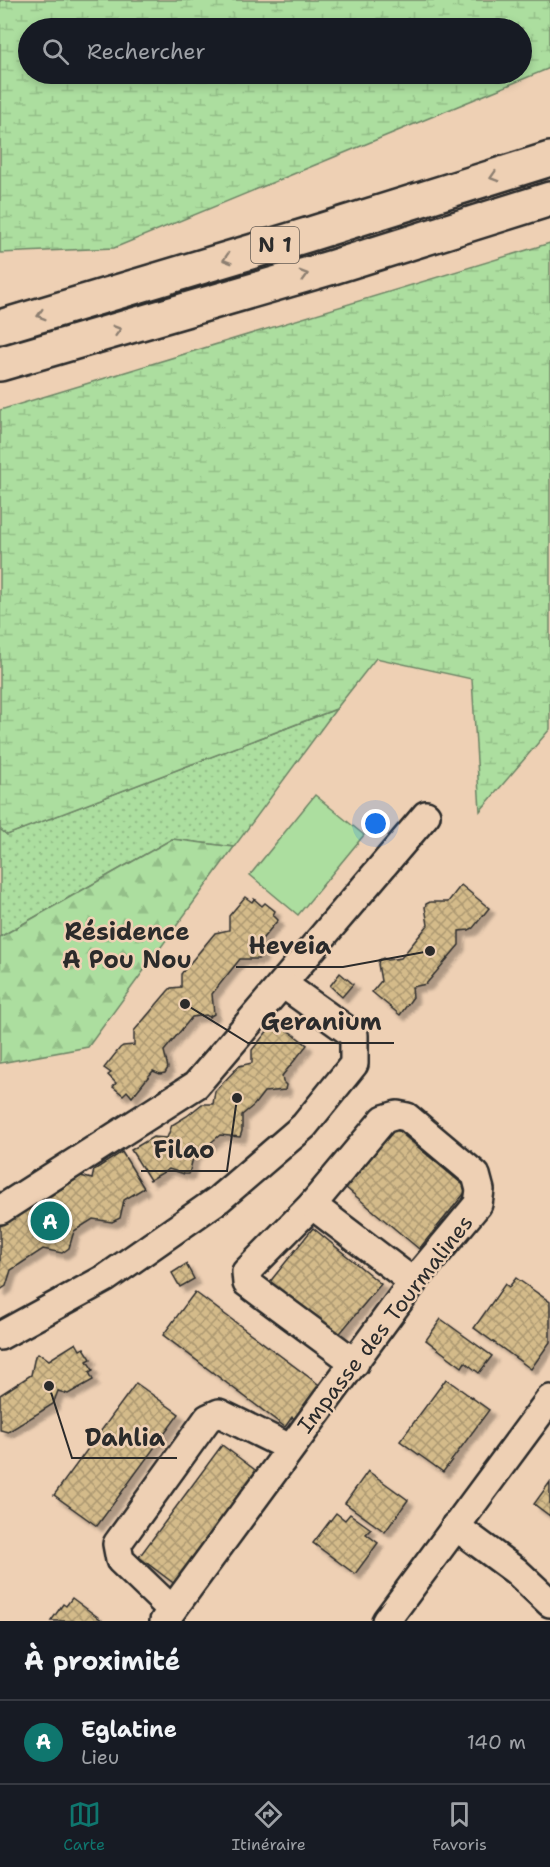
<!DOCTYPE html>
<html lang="fr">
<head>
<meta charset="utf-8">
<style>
  body { margin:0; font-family:"Shantell Sans",sans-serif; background:#242831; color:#f1f3f6 }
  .you { position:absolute; left:376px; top:824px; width:21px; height:21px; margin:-15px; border:4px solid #fff; border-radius:50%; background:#1a73e8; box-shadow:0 0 0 9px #1a73e833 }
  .badge { display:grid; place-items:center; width:39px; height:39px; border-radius:50%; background:#0f766e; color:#fff; font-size:20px; font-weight:700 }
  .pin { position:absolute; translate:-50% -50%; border:3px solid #fff; box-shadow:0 2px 6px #0006 }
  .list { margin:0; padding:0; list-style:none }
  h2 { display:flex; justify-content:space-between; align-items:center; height:78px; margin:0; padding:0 24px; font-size:26px }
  h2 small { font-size:20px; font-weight:400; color:#9ea1a6 }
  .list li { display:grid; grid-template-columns:39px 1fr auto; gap:18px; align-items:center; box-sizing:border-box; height:84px; padding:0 24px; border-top:2px solid #363941 }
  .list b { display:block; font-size:22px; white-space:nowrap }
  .list p { margin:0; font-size:20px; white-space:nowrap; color:#9ea1a6 }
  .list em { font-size:20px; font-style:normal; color:#9ea1a6 }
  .icon { flex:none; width:33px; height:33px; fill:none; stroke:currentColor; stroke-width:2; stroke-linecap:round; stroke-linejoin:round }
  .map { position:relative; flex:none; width:550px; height:1621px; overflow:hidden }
  .search { position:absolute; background:#171b24; box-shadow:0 3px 9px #0003; left:18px; right:18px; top:18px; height:66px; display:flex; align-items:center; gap:15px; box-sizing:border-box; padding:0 21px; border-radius:33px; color:#9ea1a6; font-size:22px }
  .sheet { height:162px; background:#171b24 }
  nav { display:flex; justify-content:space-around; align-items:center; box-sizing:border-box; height:84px; border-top:2px solid #363941; background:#171b24; font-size:16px; color:#9ea1a6 }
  nav a { display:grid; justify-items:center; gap:3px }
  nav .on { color:#0f766e }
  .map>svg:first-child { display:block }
  .grass { fill:url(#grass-dots); stroke:#6c8465; stroke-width:1.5 }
  .forest { fill:url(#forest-firs); stroke:#6c8465; stroke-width:1.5 }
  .wetland { fill:url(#wetland-marsh); stroke:#6c8465; stroke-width:1.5; fill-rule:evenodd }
  .park { fill:#acde9f; stroke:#6c8465; stroke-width:1.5 }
  .building { fill:url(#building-cross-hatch); stroke:#2b2b2b; stroke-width:1.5; filter:url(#shadow) }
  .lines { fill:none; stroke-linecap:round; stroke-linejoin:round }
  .minor-casing { stroke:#2b2b2b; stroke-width:32 }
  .major-casing { stroke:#2b2b2b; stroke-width:38 }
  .minor { stroke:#eed0b4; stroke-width:27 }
  .major { stroke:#eed0b4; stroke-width:33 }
  .oneway { stroke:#8c7e70 }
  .labels { text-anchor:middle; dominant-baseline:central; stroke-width:5; stroke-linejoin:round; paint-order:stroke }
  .shield { fill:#eed0b4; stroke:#665c54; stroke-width:1.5 }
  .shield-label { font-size:21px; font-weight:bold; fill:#2b2b2b }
  .street-label { font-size:22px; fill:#2b2b2b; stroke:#eed0b4 }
  .neighbourhood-label { font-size:24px; font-weight:bold; fill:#2b2b2b; stroke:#eed0b4 }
  .leader { fill:none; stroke:#2b2b2b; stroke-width:2 }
  .callout-dot { fill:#2b2b2b; stroke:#eed0b4; stroke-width:2 }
  .callout-label { font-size:24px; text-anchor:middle; font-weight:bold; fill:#2b2b2b; stroke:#eed0b4; stroke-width:5; stroke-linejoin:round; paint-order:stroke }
</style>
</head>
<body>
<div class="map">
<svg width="550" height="1621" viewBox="0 0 550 1621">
  <defs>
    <pattern id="grass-dots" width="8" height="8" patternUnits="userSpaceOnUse" patternTransform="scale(1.5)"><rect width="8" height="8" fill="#acde9f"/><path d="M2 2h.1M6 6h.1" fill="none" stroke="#94bf89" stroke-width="1.8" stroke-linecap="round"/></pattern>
    <pattern id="forest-firs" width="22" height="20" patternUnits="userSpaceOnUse" patternTransform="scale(1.5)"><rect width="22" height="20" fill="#acde9f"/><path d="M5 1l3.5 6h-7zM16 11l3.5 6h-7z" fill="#94bf89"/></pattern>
    <pattern id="wetland-marsh" width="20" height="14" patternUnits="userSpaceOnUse" patternTransform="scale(1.5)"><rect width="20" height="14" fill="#acde9f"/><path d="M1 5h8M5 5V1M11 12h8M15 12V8" fill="none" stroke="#94bf89"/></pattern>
    <pattern id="building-cross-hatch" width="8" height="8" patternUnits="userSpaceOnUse" patternTransform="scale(1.5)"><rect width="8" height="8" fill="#d4bb8a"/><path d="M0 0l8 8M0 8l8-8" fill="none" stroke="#ac9871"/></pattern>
    <filter id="shadow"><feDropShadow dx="5.5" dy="5.5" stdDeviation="1.5" flood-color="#0004"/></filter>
  </defs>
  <rect width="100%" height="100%" fill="#eed0b4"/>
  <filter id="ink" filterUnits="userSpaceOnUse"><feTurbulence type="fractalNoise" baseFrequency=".0167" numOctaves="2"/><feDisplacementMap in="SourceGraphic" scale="12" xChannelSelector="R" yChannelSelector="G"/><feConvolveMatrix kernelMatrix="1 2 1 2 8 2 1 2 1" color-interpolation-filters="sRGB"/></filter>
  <g filter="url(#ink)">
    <path class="grass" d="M 336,709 L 234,847 L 172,839 L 0,937 L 0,829 L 7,835 Z"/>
    <path class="forest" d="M 172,839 L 234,847 L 88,1047 L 0,1063 L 0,937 Z"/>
    <g class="wetland">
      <path d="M 0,0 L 550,0 L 550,68 L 114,248 L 0,253 ZM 28,28 L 522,28 L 522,74 L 28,74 Z"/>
      <path d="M 550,243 L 550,729 L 480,811 L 472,679 L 376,658 L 336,709 L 7,835 L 0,829 L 0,410 Z"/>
    </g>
    <path class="park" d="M 315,795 L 364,835 L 298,915 L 250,875 Z"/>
    <g class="building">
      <path d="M 461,885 L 489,908 L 473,928 L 469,930 L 459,931 L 459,945 L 426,984 L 412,987 L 413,997 L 400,1015 L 372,992 L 381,981 L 378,964 L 379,960 L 383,958 L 387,960 L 401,958 L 428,925 L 425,907 L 426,904 L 430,902 L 448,902 Z"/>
      <path d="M 245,897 L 252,902 L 254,899 L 262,906 L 265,903 L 275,911 L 273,915 L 278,920 L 258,944 L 259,949 L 262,953 L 261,957 L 258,959 L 240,959 L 212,994 L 214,1014 L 209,1017 L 206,1015 L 192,1017 L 164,1051 L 168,1068 L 165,1073 L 160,1074 L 153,1071 L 132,1097 L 127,1091 L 123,1095 L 113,1087 L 116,1083 L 108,1075 L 111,1073 L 104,1068 L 120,1048 L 123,1046 L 134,1045 L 134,1031 L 168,991 L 171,988 L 181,987 L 181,974 L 215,933 L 229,930 L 229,916 Z"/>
      <path d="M 340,973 L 353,984 L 342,997 L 330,986 Z"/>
      <path d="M 273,1024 L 279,1029 L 282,1026 L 307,1045 L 282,1076 L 283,1082 L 286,1085 L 285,1090 L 264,1092 L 254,1105 L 242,1115 L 242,1131 L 240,1137 L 220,1135 L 208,1145 L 194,1154 L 189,1174 L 184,1174 L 169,1169 L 150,1180 L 131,1150 L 153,1137 L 167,1138 L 172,1125 L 187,1116 L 202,1104 L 213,1104 L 215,1091 L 239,1066 L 252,1063 L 252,1050 Z"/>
      <path d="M 395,1128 L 468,1189 L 419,1249 L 346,1188 Z"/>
      <path d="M 122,1152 L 144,1188 L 124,1200 L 120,1218 L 112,1222 L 93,1219 L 74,1231 L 69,1248 L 62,1253 L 43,1249 L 11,1270 L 6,1286 L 0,1290 L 0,1226 L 31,1207 L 41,1210 L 44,1200 L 81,1176 L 92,1179 L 94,1170 Z"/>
      <path d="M 313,1228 L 381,1284 L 336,1338 L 269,1283 Z"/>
      <path d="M 186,1264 L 194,1279 L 180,1287 L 172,1273 Z"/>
      <path d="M 516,1278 L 550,1302 L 550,1342 L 531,1369 L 474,1328 L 505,1284 L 509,1287 Z"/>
      <path d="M 195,1292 L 326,1390 L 301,1424 L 292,1417 L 285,1427 L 163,1335 Z"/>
      <path d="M 441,1319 L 492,1356 L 479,1373 L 465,1362 L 462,1367 L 426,1340 Z"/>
      <path d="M 76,1343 L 80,1350 L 84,1348 L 91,1359 L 87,1361 L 93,1370 L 89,1372 L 93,1380 L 68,1394 L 58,1391 L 53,1404 L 8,1432 L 0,1430 L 0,1395 L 31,1375 L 35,1356 L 38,1354 L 42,1355 L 49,1360 Z"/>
      <path d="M 446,1379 L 489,1410 L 443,1472 L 400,1441 Z"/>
      <path d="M 136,1383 L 179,1414 L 97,1526 L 54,1495 Z"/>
      <path d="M 222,1445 L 263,1476 L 180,1588 L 139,1557 Z"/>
      <path d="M 368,1471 L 408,1500 L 385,1532 L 345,1503 Z"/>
      <path d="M 550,1482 L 550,1516 L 534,1504 Z"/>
      <path d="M 336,1513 L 345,1520 L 350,1514 L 371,1529 L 366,1534 L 378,1543 L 355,1574 L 313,1543 Z"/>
      <path d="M 72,1598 L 103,1621 L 51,1621 L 63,1604 L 66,1606 Z"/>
    </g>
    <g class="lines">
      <defs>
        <g id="minor">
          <path d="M 0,1210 L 196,1085 L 426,815"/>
          <path d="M 0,1336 L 106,1278 L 219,1199 L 304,1126 L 354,1064 L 354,1035 L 283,984"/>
          <path d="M 355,1363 L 247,1283 L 246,1272 L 312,1205 L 413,1282"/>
          <path d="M 455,1526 L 516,1571 L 550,1603"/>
          <path d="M 172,1610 L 120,1560 L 117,1544 L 208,1418 L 219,1413 L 290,1448"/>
          <path d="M 164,1621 L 413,1282 L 478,1204 L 480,1190 L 476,1175 L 407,1117 L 397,1115 L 384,1119 L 312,1205"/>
          <path d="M 386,1621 L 550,1399"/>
        </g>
        <g id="major">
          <path d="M 0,327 L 307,235 L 550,159"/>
          <path d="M 0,364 L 333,267 L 550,199"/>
        </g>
      </defs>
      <use href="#minor" class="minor-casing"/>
      <use href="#major" class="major-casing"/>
      <use href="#minor" class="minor"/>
      <use href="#major" class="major"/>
    </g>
    <defs><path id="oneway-chevron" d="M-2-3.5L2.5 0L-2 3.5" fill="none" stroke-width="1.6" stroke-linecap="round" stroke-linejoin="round" transform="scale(1.5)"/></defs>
    <g class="oneway">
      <use href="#oneway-chevron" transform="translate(494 177) rotate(163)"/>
      <use href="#oneway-chevron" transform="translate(227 259) rotate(163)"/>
      <use href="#oneway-chevron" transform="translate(304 275) rotate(-16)"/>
      <use href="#oneway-chevron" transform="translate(41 315) rotate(163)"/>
      <use href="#oneway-chevron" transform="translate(117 330) rotate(-16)"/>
    </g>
  </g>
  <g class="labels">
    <rect class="shield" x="251" y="227" width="48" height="36" rx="4.5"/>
    <g class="shield-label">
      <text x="275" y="245">N 1</text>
    </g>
    <g class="street-label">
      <text transform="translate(385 1324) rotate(-52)">Impasse des Tourmalines</text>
    </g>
    <g class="neighbourhood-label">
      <text x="127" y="932">Résidence<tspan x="127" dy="28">A Pou Nou</tspan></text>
    </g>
  </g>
  <path class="leader" d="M430 951L343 967H236M185 1004L248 1043H394M237 1098L227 1171H141M49 1386L72 1458H177"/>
  <g class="callout-dot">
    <circle cx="430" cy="951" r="6"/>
    <circle cx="185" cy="1004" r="6"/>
    <circle cx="237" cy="1098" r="6"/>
    <circle cx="49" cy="1386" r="6"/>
  </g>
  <g class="callout-label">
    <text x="290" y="954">Heveia</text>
    <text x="321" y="1030">Geranium</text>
    <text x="184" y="1158">Filao</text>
    <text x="125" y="1446">Dahlia</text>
  </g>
</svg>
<div class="you"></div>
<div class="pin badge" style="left:50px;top:1221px">A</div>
<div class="search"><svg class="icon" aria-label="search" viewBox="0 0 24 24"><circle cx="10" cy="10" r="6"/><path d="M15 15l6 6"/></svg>Rechercher</div>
</div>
<section class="sheet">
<h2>À proximité<small></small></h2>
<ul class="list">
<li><span class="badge">A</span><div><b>Eglatine</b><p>Lieu</p></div><em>140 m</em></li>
</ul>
</section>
<nav>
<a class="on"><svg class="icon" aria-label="map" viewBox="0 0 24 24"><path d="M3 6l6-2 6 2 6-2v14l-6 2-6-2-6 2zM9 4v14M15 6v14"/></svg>Carte</a>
<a><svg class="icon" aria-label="directions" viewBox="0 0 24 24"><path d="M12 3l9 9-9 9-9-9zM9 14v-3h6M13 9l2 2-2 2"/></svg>Itinéraire</a>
<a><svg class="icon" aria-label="saved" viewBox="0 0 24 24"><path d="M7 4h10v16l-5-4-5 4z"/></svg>Favoris</a>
</nav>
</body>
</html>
